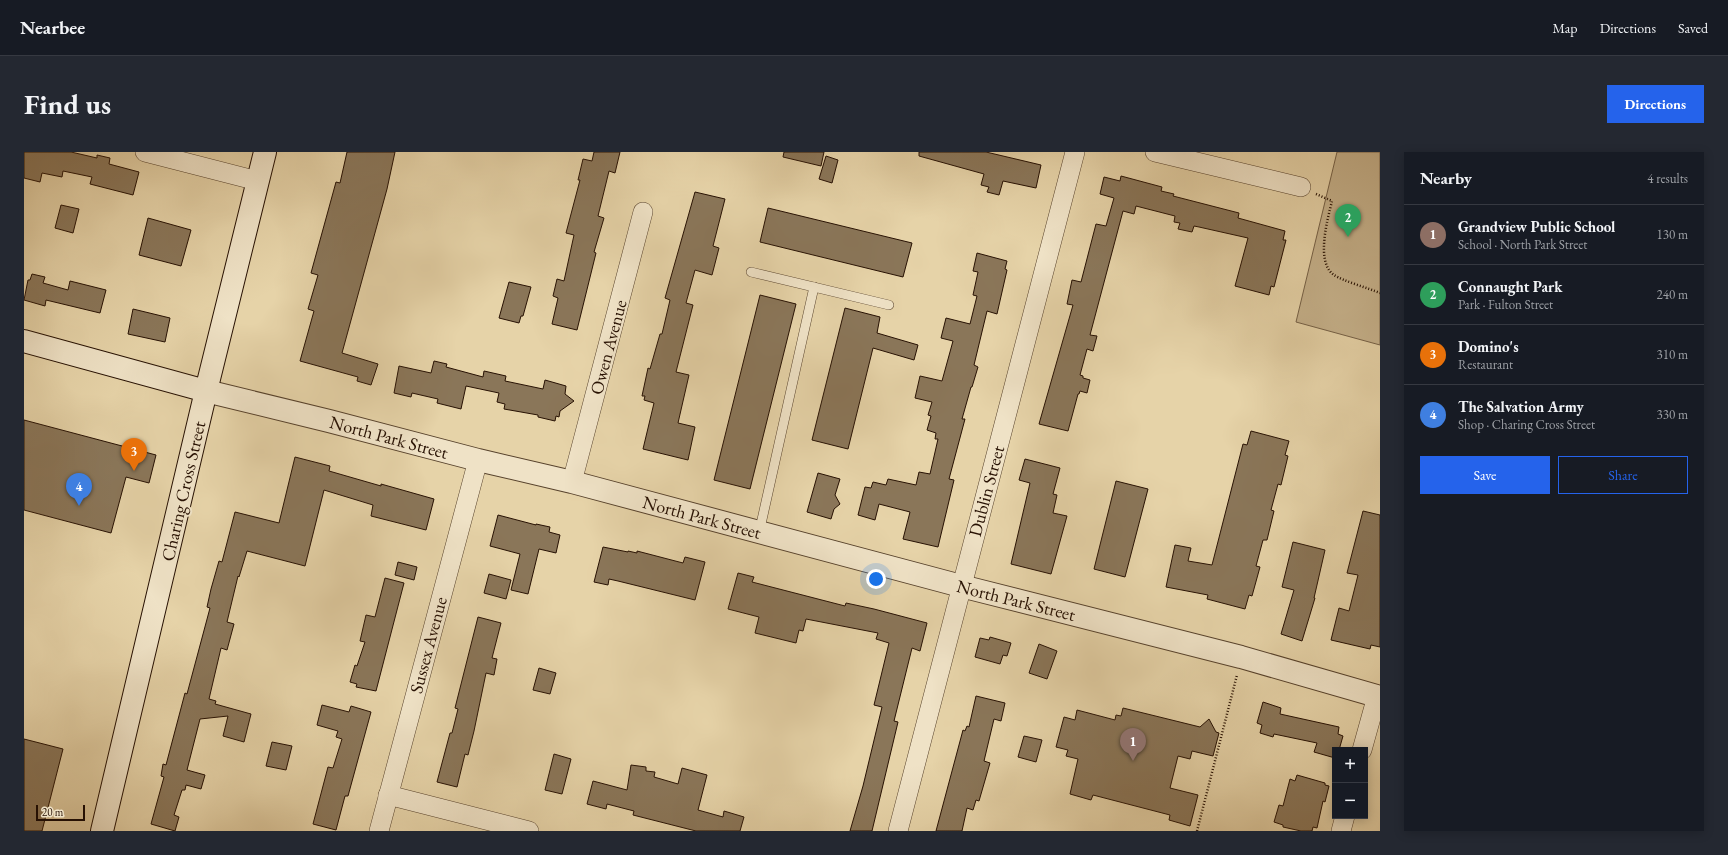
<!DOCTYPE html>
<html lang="en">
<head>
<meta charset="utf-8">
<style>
  body { margin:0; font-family:"EB Garamond",serif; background:#242831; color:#f1f3f6 }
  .controls { position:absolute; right:12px; bottom:12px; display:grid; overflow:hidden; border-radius:0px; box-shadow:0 2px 10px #0003 }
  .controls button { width:36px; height:36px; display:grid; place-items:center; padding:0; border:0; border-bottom:1px solid #363941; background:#171b24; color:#f1f3f6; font:20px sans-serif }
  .scale { position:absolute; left:12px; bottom:10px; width:49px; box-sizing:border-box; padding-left:4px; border:2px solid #271103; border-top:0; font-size:11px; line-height:14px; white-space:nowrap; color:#271103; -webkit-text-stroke:3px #efe2c6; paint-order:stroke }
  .you { position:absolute; left:852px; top:427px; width:14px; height:14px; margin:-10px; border:3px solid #fff; border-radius:50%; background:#1a73e8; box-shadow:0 0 0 6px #1a73e833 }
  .badge { display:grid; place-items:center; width:26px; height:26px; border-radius:50%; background:#2563eb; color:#fff; font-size:13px; font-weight:700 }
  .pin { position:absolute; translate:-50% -33px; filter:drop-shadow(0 1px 2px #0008) }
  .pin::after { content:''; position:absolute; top:21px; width:14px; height:12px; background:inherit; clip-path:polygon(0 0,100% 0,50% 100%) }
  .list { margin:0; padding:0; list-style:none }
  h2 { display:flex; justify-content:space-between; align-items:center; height:52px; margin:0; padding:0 16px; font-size:17px }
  h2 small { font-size:13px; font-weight:400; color:#9ea1a6 }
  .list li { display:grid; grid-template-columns:26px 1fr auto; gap:12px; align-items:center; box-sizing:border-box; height:60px; padding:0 16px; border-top:1px solid #363941 }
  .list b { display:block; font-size:15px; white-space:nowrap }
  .list p { margin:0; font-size:13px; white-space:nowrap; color:#9ea1a6 }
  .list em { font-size:13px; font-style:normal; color:#9ea1a6 }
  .actions { display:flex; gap:8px; padding:12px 16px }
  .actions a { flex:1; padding:9px 0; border:1px solid #2563eb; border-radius:0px; text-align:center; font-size:14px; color:#2563eb }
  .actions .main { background:#2563eb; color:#fff }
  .map { position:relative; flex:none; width:1356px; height:679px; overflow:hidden; border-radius:0px }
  header { display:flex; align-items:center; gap:24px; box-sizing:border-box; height:56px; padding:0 20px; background:#171b24; border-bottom:1px solid #363941 }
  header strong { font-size:19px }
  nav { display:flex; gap:22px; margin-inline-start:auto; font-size:14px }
  .intro { display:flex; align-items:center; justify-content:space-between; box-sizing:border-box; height:96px; padding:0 24px }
  h1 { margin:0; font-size:28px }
  .button { padding:10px 18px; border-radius:0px; background:#2563eb; color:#fff; font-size:14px; font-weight:700 }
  main { display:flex; gap:24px; padding:0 24px }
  aside { flex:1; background:#171b24; border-radius:0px; box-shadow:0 2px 10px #0003 }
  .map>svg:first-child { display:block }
  .green { fill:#c6b28c; stroke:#766248 }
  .building { fill:#8a7659; stroke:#271103 }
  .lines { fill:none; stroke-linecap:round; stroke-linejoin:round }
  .service-casing { stroke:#57422c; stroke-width:10 }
  .minor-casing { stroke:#57422c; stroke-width:20 }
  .tertiary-casing { stroke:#57422c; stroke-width:24 }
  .secondary-casing { stroke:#271103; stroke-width:24 }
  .path { stroke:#271103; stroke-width:2.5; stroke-dasharray:1 2; stroke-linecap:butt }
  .service { stroke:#efe2c6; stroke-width:9 }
  .minor { stroke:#efe2c6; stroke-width:19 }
  .tertiary { stroke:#efe2c6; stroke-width:22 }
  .secondary { stroke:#efe2c6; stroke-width:22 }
  .labels { text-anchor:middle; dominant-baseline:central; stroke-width:4; stroke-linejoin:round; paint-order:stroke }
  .street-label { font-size:18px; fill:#271103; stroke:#efe2c6 }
</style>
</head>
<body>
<header>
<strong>Nearbee</strong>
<nav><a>Map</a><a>Directions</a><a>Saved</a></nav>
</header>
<div class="intro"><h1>Find us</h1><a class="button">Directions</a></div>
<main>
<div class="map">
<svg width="1356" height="679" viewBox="0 0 1356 679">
  <rect width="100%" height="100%" fill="#e6d3a8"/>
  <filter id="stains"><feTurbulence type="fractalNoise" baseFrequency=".005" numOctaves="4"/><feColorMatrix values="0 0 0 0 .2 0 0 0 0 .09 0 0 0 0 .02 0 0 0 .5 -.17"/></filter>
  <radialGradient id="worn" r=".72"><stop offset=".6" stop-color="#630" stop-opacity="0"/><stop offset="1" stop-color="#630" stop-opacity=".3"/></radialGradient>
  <path class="green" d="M 1313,0 L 1356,0 L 1356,193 L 1272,170 Z"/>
  <g class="building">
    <path d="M 0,0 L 47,0 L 73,6 L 73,3 L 86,6 L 85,12 L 115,20 L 109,43 L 66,32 L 68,25 L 39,19 L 38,25 L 18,21 L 16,30 L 0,26 Z"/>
    <path d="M 323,0 L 371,0 L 363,37 L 318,201 L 354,212 L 347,233 L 333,229 L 334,225 L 276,209 L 290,159 L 284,157 L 294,123 L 287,121 L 312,30 L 316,31 Z"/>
    <path d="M 570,0 L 596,0 L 591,21 L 585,19 L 574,64 L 580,66 L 570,100 L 572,101 L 553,178 L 528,172 L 534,146 L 529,144 L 533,127 L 540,129 L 550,83 L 542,81 L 556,28 L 554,28 L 559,7 L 568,9 Z"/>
    <path d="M 760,0 L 800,0 L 797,14 L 759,5 Z"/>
    <path d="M 895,0 L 962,0 L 1017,13 L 1012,36 L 979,29 L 975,43 L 963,40 L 965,35 L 957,33 L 960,22 L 895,4 Z"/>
    <path d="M 802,4 L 814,8 L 808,31 L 795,27 Z"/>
    <path d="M 1097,24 L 1138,35 L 1137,39 L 1150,42 L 1149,44 L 1215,61 L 1214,66 L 1261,79 L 1259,88 L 1262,88 L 1250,135 L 1247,134 L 1245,143 L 1211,134 L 1224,86 L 1175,75 L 1170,74 L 1168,80 L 1154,77 L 1156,71 L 1150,70 L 1151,64 L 1112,54 L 1110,62 L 1099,59 L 1066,183 L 1073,184 L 1069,199 L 1063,197 L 1056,223 L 1059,224 L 1059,226 L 1066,228 L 1063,241 L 1056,239 L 1055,242 L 1054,242 L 1044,279 L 1015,272 L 1049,153 L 1043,152 L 1048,128 L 1057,130 L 1072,72 L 1082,74 L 1090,46 L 1076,42 L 1080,25 L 1096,29 Z"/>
    <path d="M 671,40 L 701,47 L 689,94 L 695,96 L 688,123 L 671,118 L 662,151 L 669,153 L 652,220 L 665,223 L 654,271 L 671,275 L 664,308 L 619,297 L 630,251 L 620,248 L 621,244 L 618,244 L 624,216 L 626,217 L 636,182 L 638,182 L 646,148 L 641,146 Z"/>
    <path d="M 37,53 L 55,57 L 49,81 L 31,76 Z"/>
    <path d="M 744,56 L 888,91 L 879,125 L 736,90 Z"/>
    <path d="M 124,66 L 167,78 L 157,114 L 115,103 Z"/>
    <path d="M 953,101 L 983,109 L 981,117 L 983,118 L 973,162 L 963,159 L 950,213 L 954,215 L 948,235 L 947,235 L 938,267 L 941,267 L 925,327 L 930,328 L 914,395 L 879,387 L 886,360 L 855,352 L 851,368 L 834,363 L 841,335 L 847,336 L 849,330 L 862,333 L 864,327 L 892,333 L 895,320 L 906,322 L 914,287 L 911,287 L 912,281 L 903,278 L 907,264 L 904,263 L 908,250 L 891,246 L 896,224 L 918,229 L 929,189 L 917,186 L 922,166 L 946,172 L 953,144 L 949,143 L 954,120 L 949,119 Z"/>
    <path d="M 8,122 L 21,125 L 19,131 L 44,138 L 46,129 L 82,138 L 76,161 L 22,148 L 21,154 L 0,148 L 4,128 L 6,128 Z"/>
    <path d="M 485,130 L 507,135 L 499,164 L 497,164 L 495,171 L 475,166 Z"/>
    <path d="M 736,143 L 772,152 L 726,337 L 690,328 Z"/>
    <path d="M 821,156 L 856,165 L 853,181 L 894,193 L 890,208 L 849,196 L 824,297 L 788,288 Z"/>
    <path d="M 109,157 L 146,166 L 141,190 L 104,182 Z"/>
    <path d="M 410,209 L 423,212 L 422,215 L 459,225 L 460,219 L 482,224 L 481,229 L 519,237 L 521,228 L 542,234 L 541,242 L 550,249 L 536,259 L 535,265 L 532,264 L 531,269 L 514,265 L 514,263 L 480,257 L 481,252 L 473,250 L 475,241 L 442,234 L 437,257 L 413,251 L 414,247 L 388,241 L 387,245 L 370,241 L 375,214 L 407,221 Z"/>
    <path d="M 0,268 L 132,303 L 125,331 L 102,325 L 87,381 L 0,358 Z"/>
    <path d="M 1227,279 L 1265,289 L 1261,303 L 1264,304 L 1257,333 L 1254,332 L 1247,358 L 1250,359 L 1243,388 L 1239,388 L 1232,414 L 1236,415 L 1228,444 L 1225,443 L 1221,457 L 1183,447 L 1184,443 L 1142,435 L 1151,393 L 1167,396 L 1164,409 L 1188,413 L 1219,292 L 1223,293 Z"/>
    <path d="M 271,305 L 306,314 L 305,319 L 357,334 L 357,332 L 410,347 L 402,378 L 347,364 L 349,353 L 300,338 L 281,414 L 223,399 L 215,425 L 214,424 L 203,470 L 210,472 L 203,498 L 197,496 L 185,547 L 192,549 L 191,552 L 227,562 L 220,590 L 199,584 L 204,564 L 176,567 L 163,618 L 181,623 L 177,637 L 162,633 L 161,638 L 158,638 L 150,663 L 155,665 L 151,679 L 127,672 L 140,625 L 137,624 L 139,612 L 142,613 L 161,541 L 163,542 L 186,456 L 183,455 L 187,437 L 195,409 L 198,410 L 211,360 L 255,371 Z"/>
    <path d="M 1001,307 L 1036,316 L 1029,342 L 1033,343 L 1029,361 L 1043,364 L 1027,422 L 987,412 L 1006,331 L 995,328 Z"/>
    <path d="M 794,321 L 816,327 L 811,343 L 816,352 L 810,357 L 807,367 L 783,360 Z"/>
    <path d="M 1092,329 L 1124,337 L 1101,425 L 1070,417 Z"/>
    <path d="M 1339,359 L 1356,363 L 1356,495 L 1347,493 L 1346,497 L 1307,488 L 1315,456 L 1325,459 L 1334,423 L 1323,421 Z"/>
    <path d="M 474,363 L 512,373 L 512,372 L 526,375 L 525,380 L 536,383 L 532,401 L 515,397 L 504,442 L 487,438 L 496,402 L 466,394 Z"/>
    <path d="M 1269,390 L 1301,398 L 1290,446 L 1291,446 L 1278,489 L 1257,482 L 1270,438 L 1258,435 Z"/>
    <path d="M 579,395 L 604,400 L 604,399 L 613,401 L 613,399 L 659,411 L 661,405 L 681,410 L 671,448 L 594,429 L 585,427 L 584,433 L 570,430 Z"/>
    <path d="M 374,410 L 393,415 L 390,428 L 371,423 Z"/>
    <path d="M 714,421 L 730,425 L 728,430 L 821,454 L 822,451 L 850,457 L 903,471 L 896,499 L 888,496 L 870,569 L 874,570 L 848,679 L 826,679 L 839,634 L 858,555 L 850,553 L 865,491 L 852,487 L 854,481 L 782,467 L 779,479 L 775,478 L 772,491 L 731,481 L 735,465 L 704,457 Z"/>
    <path d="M 465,422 L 487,428 L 482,447 L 460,441 Z"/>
    <path d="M 361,426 L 380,431 L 352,539 L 332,535 L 333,532 L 326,530 L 331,513 L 333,514 L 341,490 L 336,489 L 342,463 L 351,465 Z"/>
    <path d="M 454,465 L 477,471 L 468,506 L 473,507 L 470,523 L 462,521 L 450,579 L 444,603 L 441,602 L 433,635 L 413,630 L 426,581 L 428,581 L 434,557 L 431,556 Z"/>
    <path d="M 966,485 L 987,491 L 983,504 L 979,503 L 976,512 L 951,505 L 956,486 L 965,488 Z"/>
    <path d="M 1015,492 L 1033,499 L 1023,527 L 1005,521 Z"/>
    <path d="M 515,516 L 532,521 L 526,542 L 509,538 Z"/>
    <path d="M 952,544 L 981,551 L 977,569 L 970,567 L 960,609 L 966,611 L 955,649 L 952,648 L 949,658 L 943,656 L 938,679 L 912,679 L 939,578 L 941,579 L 943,574 L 945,575 Z"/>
    <path d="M 1239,550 L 1257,556 L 1256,562 L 1315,575 L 1314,582 L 1319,584 L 1315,598 L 1311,598 L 1311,606 L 1290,600 L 1293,591 L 1250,582 L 1249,585 L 1236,581 L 1238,573 L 1233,571 Z"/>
    <path d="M 298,553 L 325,560 L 327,554 L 347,560 L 324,644 L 321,644 L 312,678 L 289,672 L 304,615 L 309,616 L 318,587 L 312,585 L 314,579 L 293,573 Z"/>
    <path d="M 1099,556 L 1176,575 L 1185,567 L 1192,580 L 1195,581 L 1189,604 L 1168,599 L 1166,607 L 1154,604 L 1146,636 L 1174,643 L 1166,674 L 1145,668 L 1146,663 L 1069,643 L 1067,648 L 1046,642 L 1054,607 L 1042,604 L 1044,598 L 1032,595 L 1040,565 L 1051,568 L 1053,558 L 1091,568 L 1092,563 L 1097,564 Z"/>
    <path d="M 1000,584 L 1018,588 L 1012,610 L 994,605 Z"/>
    <path d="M 0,587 L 39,597 L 18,679 L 0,679 Z"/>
    <path d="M 248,590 L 268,594 L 262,618 L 242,614 Z"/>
    <path d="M 530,602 L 547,607 L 538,642 L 521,638 Z"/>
    <path d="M 607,613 L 622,615 L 622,619 L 631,620 L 630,625 L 654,632 L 658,616 L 683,623 L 674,658 L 699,665 L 700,659 L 720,665 L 716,679 L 672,679 L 609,663 L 610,659 L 583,652 L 582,657 L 563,652 L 569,629 L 603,638 Z"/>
    <path d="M 1273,623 L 1301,631 L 1301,633 L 1305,634 L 1301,650 L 1299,649 L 1293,676 L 1289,675 L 1288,679 L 1277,679 L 1259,675 L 1259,673 L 1250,670 L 1255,653 L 1259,654 L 1266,627 L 1271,629 Z"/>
  </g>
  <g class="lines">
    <defs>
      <g id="service">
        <path d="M 727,120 L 865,153"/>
        <path d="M 735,381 L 790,135"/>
      </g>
      <g id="minor">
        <path d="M 121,0 L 234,29"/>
        <path d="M 1131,0 L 1277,35"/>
        <path d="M 548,330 L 619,60"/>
        <path d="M 1338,598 L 1353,544"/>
        <path d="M 364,643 L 505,679"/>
        <path d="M 355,679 L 454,308"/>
        <path d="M 874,679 L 1051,0"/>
        <path d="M 1317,679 L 1321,664"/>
      </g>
      <path id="tertiary" d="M 182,239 L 305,269 L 454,308 L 548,330 L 937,434 L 1217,505 L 1356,545"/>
      <g id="secondary">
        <path d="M 0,189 L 182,239"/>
        <path d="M 78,679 L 182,239 L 241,0"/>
      </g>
    </defs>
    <use href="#service" class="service-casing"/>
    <use href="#minor" class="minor-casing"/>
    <use href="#tertiary" class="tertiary-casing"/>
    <use href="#secondary" class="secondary-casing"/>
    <g class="path">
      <path d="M 1292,42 L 1308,49 C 1304,66 1291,110 1310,123 C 1319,129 1344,136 1356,141"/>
      <path d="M 1173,679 L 1213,523"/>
    </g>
    <use href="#service" class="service"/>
    <use href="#minor" class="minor"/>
    <use href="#tertiary" class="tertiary"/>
    <use href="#secondary" class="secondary"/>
  </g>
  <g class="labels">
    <g class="street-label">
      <text transform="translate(584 195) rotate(-75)">Owen Avenue</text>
      <text transform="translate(365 285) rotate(15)">North Park Street</text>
      <text transform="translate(159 339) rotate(-77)">Charing Cross Street</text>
      <text transform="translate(962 339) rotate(-75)">Dublin Street</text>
      <text transform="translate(678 365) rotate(15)">North Park Street</text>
      <text transform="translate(992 448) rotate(14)">North Park Street</text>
      <text transform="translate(404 493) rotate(-75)">Sussex Avenue</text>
    </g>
  </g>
  <rect width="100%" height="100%" filter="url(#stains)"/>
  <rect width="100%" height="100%" fill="url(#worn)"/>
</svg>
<div class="controls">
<button>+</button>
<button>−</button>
</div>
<div class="scale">20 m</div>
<div class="you"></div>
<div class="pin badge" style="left:1109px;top:609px;background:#8d6e63">1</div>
<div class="pin badge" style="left:1324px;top:85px;background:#2e9e5b">2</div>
<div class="pin badge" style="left:110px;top:319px;background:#e8710a">3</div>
<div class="pin badge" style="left:55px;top:354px;background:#3f7fe0">4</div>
</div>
<aside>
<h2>Nearby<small>4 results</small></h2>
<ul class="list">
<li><span class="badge" style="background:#8d6e63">1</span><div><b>Grandview Public School</b><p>School · North Park Street</p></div><em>130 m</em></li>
<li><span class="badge" style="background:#2e9e5b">2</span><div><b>Connaught Park</b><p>Park · Fulton Street</p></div><em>240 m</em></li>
<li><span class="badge" style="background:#e8710a">3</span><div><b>Domino's</b><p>Restaurant</p></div><em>310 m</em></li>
<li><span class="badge" style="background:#3f7fe0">4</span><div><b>The Salvation Army</b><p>Shop · Charing Cross Street</p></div><em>330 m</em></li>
</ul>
<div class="actions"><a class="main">Save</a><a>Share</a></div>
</aside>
</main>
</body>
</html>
